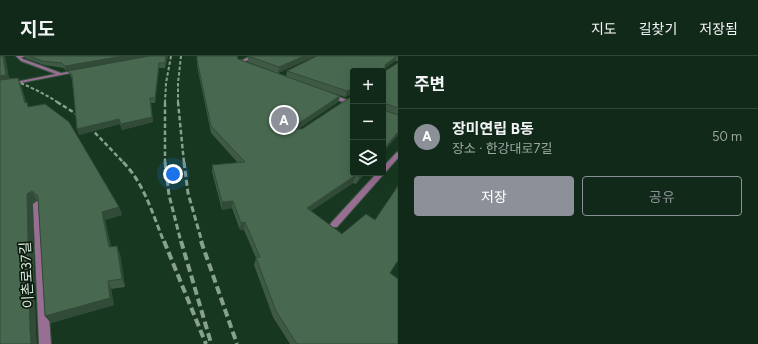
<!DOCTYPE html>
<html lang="ko">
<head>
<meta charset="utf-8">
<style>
  body { margin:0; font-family:Figtree,"Noto Sans KR",sans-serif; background:#1a3121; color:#f1f3f6 }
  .controls { position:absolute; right:12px; top:12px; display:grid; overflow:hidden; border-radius:4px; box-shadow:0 4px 16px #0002 }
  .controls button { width:36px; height:36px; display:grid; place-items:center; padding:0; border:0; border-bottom:1px solid #304537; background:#112918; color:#f1f3f6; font:20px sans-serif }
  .you { position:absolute; left:173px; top:118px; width:14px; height:14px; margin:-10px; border:3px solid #fff; border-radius:50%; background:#1a73e8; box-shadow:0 0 0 6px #1a73e833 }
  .badge { display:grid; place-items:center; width:26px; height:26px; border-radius:50%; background:#8c9099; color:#fff; font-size:13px; font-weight:700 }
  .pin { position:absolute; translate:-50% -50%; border:2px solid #fff; box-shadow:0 1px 4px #0006 }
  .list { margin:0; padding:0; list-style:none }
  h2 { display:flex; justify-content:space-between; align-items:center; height:52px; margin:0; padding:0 16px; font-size:17px }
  h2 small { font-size:13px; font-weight:400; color:#9ca6a2 }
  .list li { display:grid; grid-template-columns:26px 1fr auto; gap:12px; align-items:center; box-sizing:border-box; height:56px; padding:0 16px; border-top:1px solid #304537 }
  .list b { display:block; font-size:15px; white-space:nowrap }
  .list p { margin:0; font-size:13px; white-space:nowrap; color:#9ca6a2 }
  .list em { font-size:13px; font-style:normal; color:#9ca6a2 }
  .actions { display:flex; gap:8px; padding:12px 16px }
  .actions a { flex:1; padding:9px 0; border:1px solid #8c9099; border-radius:4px; text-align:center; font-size:14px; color:#8c9099 }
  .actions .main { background:#8c9099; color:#fff }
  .icon { flex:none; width:22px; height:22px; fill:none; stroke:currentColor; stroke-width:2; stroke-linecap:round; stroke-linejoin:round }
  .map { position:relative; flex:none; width:398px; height:288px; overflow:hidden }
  header { display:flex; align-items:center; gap:24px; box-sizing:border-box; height:56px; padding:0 20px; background:#112918; border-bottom:1px solid #304537 }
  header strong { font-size:19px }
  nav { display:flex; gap:22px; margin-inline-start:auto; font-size:14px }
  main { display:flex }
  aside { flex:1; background:#112918 }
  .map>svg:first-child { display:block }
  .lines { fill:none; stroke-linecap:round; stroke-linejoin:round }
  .service-casing { stroke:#36543e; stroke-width:2 }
  .minor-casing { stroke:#36543e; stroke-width:2 }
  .service { fill:#996e93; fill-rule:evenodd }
  .minor { fill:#996e93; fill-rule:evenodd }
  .rail-far3 { stroke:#88a18e; stroke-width:2; stroke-dasharray:3.5 2; stroke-linecap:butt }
  .rail-far2 { stroke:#88a18e; stroke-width:2.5; stroke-dasharray:4.5 2.5; stroke-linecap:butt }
  .rail-far1 { stroke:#88a18e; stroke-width:3; stroke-dasharray:6 3; stroke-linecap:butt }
  .rail { stroke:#88a18e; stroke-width:4; stroke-dasharray:8 4; stroke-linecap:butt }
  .wall { fill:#3e5a45 }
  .shaded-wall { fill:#324a38 }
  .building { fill:#486950; stroke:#324a38 }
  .labels { text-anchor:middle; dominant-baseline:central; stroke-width:3.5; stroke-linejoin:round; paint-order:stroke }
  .near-street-label { font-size:14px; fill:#d7eadb; stroke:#0d1b10 }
</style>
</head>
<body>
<header>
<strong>지도</strong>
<nav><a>지도</a><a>길찾기</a><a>저장됨</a></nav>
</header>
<main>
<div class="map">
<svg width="398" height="288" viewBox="0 0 398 288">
  <rect width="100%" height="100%" fill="#173720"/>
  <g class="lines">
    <defs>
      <g id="service">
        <path d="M 18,0 L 26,0 L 19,2 L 17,1 Z"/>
        <path d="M 37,145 L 41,148 L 51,288 L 39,288 L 33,148 Z"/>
      </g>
      <g id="minor">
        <path d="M 16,0 L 20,0 L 23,3 L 61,17 L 79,14 L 81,15 L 0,31 L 0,29 L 56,18 L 21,5 Z"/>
        <path d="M 251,0 L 256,0 L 242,7 L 238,6 Z"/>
        <path d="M 327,38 L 331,38 L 353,46 L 353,50 L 327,40 Z"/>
        <path d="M 398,96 L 398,102 L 337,171 L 331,171 L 330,169 L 331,167 L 377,117 L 383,117 L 383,111 L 396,97 Z"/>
      </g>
    </defs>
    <use href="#service" class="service-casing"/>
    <use href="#minor" class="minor-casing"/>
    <use href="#service" class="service"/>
    <use href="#minor" class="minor"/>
    <g class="rail-far3">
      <path d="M 0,20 C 21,26 40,35 59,47"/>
      <path d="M 165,47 L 166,27 L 171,0"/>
      <path d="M 178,47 L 178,27 L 181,0"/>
    </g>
    <g class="rail-far2">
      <path d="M 57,46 L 78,59 L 124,107"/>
      <path d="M 178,46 L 184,107"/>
      <path d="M 165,107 L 165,46"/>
    </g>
    <g class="rail-far1">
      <path d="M 123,106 C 144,127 153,159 164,186"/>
      <path d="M 165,106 L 169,139 L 181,186"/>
      <path d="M 184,106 L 188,137 L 202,186"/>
    </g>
    <g class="rail">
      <path d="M 164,185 L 206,288"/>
      <path d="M 181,185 L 211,287"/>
      <path d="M 201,185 L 237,288"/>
    </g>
  </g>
  <g class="wall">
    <path d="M 0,0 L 5,0 L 9,23 L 21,29 L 26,46 L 29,51 L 119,151 L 122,159 L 105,164 L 111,191 L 120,198 L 125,231 L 111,233 L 114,249 L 51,267 L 45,260 L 38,145 L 37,144 L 32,147 L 36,279 L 37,288 L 0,288 Z"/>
    <path d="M 24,0 L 148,0 L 66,15 L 64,12 L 44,9 L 25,2 Z"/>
    <path d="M 168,0 L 165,12 L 159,12 L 155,47 L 151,47 L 153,66 L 122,74 L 120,68 L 79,79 L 77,73 L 72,23 L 68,15 Z"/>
    <path d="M 197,0 L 237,0 L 238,3 L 273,15 L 248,6 L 248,0 L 315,0 L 278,17 L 286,20 L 287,15 L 317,0 L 398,0 L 398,5 L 395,5 L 385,12 L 385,15 L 398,7 L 398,79 L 383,96 L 383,15 L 353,15 L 353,37 L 345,41 L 324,34 L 340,40 L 338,46 L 298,73 L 302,73 L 353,43 L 353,117 L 365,117 L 356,128 L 353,127 L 311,155 L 342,178 L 375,164 L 398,130 L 398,207 L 397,206 L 390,217 L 398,288 L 290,288 L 273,261 L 254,209 L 256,202 L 244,174 L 240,174 L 232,152 L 222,154 L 212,116 L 212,109 L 238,107 L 211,77 L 197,10 Z"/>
  </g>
  <g class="shaded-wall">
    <path d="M 3,0 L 5,0 L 9,26 L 0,28 L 0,20 Z"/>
    <path d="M 123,0 L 148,0 L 66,15 L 65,10 Z"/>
    <path d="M 166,0 L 168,0 L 165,12 L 165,7 Z"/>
    <path d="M 304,0 L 315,0 L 278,17 L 279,11 Z"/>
    <path d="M 397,0 L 395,5 L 382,15 L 385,9 Z"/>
    <path d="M 159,7 L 159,12 L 155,47 L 155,42 Z"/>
    <path d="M 18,22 L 21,29 L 28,54 L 25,47 Z"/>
    <path d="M 353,32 L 353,37 L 345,41 L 347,35 Z"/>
    <path d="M 340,40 L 338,46 L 294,76 L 296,69 Z"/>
    <path d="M 150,42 L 153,66 L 122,74 L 121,68 Z"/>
    <path d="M 119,63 L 120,68 L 79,79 L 77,73 Z"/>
    <path d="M 398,76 L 398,79 L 383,96 L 383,94 Z"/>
    <path d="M 363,117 L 365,117 L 356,128 L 360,121 Z"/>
    <path d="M 356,119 L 353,127 L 305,159 L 307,152 Z"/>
    <path d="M 32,135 L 37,144 L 32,147 L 36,279 L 37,288 L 31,288 L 30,273 L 27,138 Z"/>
    <path d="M 233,145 L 232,152 L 222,154 L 222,146 Z"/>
    <path d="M 119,151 L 122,159 L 105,164 L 112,199 L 109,191 L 102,156 Z"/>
    <path d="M 245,166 L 244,174 L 240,174 L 241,167 Z"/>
    <path d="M 117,190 L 120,198 L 125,231 L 122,223 Z"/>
    <path d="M 108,225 L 111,233 L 114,249 L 51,267 L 45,260 Z"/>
  </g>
  <g class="building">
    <path d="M 0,0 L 3,0 L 6,19 L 0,20 Z"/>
    <path d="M 30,0 L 123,0 L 65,10 L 62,7 L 42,5 Z"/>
    <path d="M 149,0 L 166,0 L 165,7 L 159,7 L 155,42 L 150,42 L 152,61 L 121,68 L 119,63 L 77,73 L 72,19 L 68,15 Z"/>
    <path d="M 197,0 L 237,0 L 238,3 L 340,40 L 296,69 L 296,73 L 302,73 L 349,42 L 353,43 L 353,117 L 363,117 L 360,121 L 356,119 L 307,152 L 342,178 L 366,158 L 375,164 L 398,130 L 398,204 L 390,217 L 398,223 L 398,288 L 297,288 L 276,255 L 256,202 L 260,201 L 245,166 L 241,167 L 233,145 L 222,146 L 212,109 L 245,106 L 211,70 L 197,4 Z"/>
    <path d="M 248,0 L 304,0 L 279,11 Z"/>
    <path d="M 317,0 L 397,0 L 385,9 L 385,15 L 398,7 L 398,52 L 387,48 L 385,49 L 386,55 L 398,59 L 398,76 L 383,94 L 383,15 L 353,15 L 353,32 L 347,35 L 287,15 Z"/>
    <path d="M 18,22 L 25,47 L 27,46 L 28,51 L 45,48 L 69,66 L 119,151 L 102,156 L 109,191 L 117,190 L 122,223 L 108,225 L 110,242 L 45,260 L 38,140 L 32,135 L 27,138 L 30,273 L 31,288 L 0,288 L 0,24 Z"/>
  </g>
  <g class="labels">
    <g class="near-street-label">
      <text transform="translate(27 219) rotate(-93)">이촌로37길</text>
    </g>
  </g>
</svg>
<div class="controls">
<button>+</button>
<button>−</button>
<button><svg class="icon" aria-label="layers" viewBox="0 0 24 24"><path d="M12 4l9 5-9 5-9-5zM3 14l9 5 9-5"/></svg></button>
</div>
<div class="you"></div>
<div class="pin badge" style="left:284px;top:64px">A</div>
</div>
<aside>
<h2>주변<small></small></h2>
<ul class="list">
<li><span class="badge">A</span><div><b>장미연립 B동</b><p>장소 · 한강대로7길</p></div><em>50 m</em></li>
</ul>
<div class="actions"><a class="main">저장</a><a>공유</a></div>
</aside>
</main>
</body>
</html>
